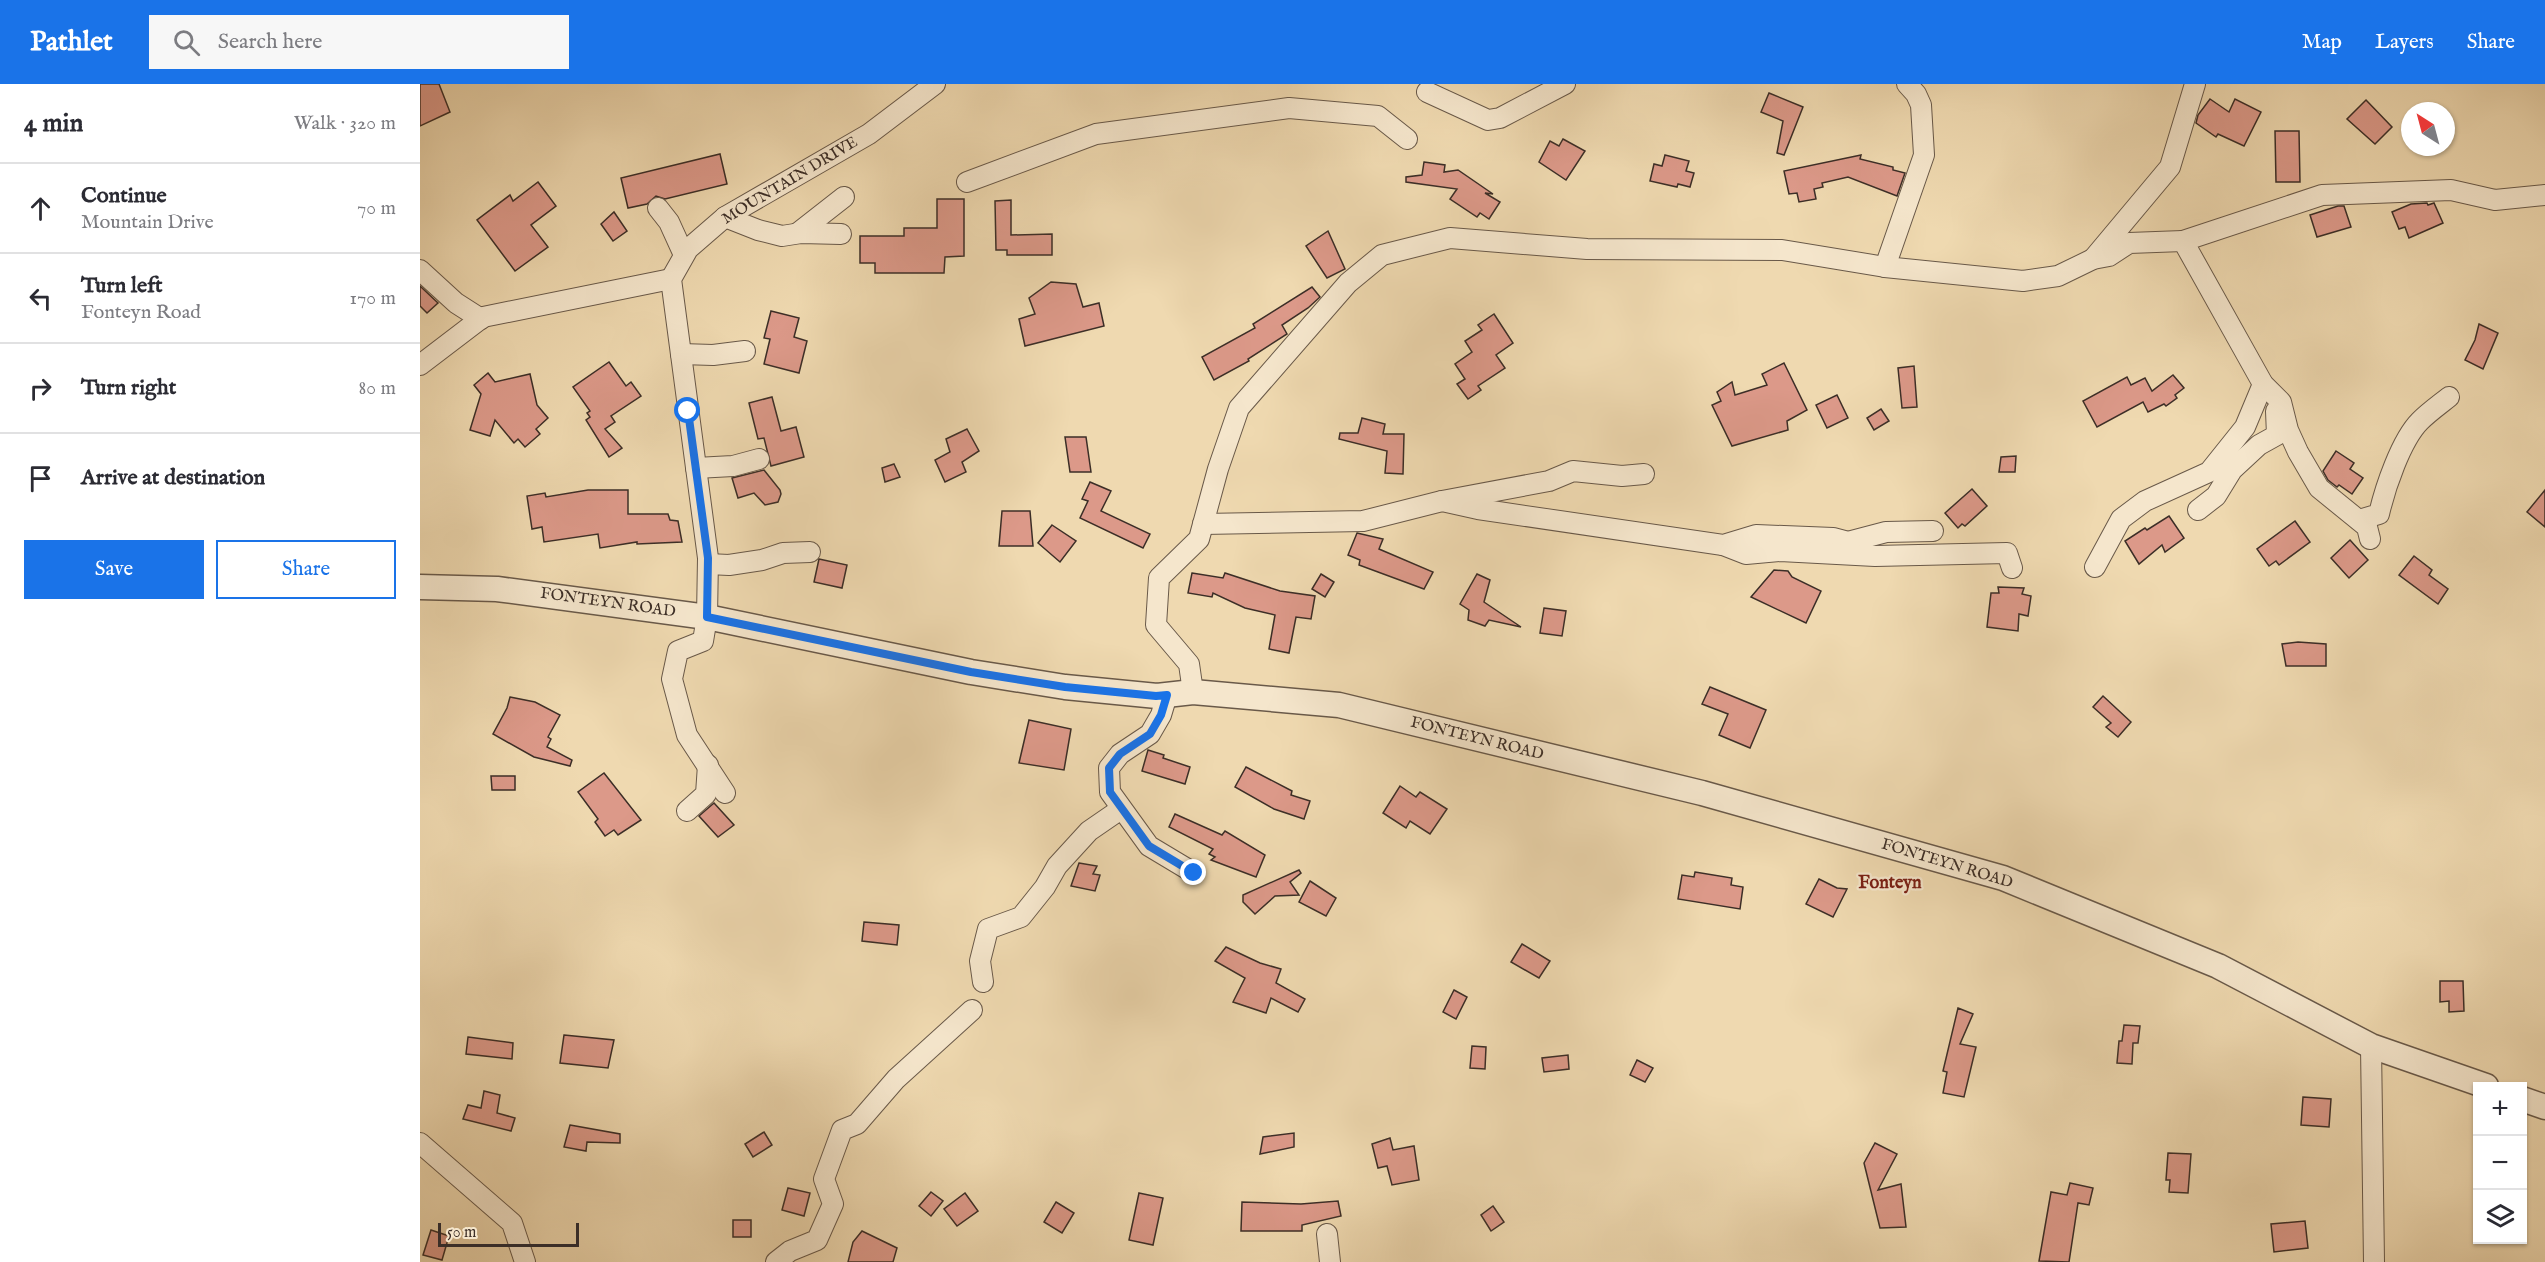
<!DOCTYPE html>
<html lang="en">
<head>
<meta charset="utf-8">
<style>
  body { margin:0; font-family:"IM FELL English",serif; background:#f7f7f7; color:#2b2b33 }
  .controls { position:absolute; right:18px; bottom:18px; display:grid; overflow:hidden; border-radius:0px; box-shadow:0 2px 4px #0004 }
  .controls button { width:54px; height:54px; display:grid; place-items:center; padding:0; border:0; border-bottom:2px solid #e1e1e2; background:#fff; color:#2b2b33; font:30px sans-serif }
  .compass { position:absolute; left:1981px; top:18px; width:54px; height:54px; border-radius:50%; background:#fff; box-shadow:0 2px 4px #0004; rotate:324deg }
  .scale { position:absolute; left:18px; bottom:15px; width:141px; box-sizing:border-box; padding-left:6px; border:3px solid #3c2e27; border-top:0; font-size:16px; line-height:21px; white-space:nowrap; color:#3c2e27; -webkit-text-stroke:4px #f5e6cc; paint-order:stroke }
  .stop { position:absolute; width:18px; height:18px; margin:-14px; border:4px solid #1a73e8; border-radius:50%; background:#fff }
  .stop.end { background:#1a73e8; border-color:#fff; box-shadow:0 2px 6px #0008 }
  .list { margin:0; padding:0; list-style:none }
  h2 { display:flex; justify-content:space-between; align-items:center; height:78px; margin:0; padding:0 24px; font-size:26px }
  h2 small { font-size:20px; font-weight:400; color:#7c7c81 }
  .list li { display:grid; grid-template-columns:39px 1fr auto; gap:18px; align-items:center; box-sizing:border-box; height:90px; padding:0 24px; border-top:2px solid #e1e1e2 }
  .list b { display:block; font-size:22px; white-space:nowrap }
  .list p { margin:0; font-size:20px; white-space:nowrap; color:#7c7c81 }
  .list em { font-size:20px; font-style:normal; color:#7c7c81 }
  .actions { display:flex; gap:12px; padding:18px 24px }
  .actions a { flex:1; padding:14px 0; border:2px solid #1a73e8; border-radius:0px; text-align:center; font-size:21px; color:#1a73e8 }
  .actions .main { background:#1a73e8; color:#fff }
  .icon { flex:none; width:33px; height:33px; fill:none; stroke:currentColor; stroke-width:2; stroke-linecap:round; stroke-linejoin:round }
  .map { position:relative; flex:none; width:2125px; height:1178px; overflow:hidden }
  header { display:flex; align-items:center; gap:36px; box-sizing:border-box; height:84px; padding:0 30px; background:#1a73e8; color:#fff }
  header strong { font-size:28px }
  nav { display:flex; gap:33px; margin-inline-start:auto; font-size:21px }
  .search { width:420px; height:54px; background:#f7f7f7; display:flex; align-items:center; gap:15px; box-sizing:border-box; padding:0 21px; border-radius:0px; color:#7c7c81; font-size:22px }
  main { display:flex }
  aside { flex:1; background:#fff }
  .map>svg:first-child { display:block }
  .building { fill:#dc9989; stroke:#3c2e27; stroke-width:1.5 }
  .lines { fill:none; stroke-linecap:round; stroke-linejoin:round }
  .minor-casing { stroke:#695949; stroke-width:22 }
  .tertiary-casing { stroke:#695949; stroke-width:27 }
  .minor { stroke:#f5e6cc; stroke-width:20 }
  .tertiary { stroke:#f5e6cc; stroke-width:24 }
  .route { stroke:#1a73e8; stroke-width:8 }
  .labels { text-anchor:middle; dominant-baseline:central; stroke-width:4.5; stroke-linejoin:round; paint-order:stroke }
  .street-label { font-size:16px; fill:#3c2e27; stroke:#f5e6cc }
  .neighbourhood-label { font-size:18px; font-weight:bold; fill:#7a1f14; stroke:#f5e6cc }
</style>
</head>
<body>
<header>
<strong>Pathlet</strong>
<div class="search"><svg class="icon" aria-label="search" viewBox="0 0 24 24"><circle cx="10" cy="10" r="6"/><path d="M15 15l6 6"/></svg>Search here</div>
<nav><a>Map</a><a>Layers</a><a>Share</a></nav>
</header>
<main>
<aside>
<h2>4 min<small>Walk · 320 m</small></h2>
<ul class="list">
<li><svg class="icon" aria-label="ahead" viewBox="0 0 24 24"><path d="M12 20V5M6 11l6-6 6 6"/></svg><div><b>Continue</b><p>Mountain Drive</p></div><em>70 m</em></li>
<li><svg class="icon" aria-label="left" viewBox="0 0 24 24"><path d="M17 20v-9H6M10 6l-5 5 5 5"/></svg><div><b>Turn left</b><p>Fonteyn Road</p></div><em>170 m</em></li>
<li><svg class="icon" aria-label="right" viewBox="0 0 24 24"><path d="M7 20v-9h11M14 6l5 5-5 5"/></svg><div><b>Turn right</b></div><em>80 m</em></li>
<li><svg class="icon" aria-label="arrive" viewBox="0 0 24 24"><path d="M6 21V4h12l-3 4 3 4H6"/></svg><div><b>Arrive at destination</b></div></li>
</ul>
<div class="actions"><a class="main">Save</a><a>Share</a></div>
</aside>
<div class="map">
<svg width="2125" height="1178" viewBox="0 0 2125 1178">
  <rect width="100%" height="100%" fill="#efd9b0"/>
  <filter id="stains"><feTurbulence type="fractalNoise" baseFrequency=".00333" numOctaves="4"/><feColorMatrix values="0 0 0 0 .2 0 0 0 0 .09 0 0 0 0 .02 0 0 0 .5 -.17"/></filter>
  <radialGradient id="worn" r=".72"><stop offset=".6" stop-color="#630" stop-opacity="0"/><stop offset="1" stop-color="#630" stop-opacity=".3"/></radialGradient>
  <g class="building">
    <path d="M 0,0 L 19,0 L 30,28 L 0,42 Z"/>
    <path d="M 1349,9 L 1383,23 L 1364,71 L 1357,69 L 1363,37 L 1341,28 Z"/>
    <path d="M 1790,15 L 1809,28 L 1815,15 L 1841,28 L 1824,62 L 1798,50 L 1796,53 L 1776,39 L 1778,31 Z"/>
    <path d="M 1946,16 L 1972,43 L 1955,60 L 1927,35 Z"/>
    <path d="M 1855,47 L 1879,47 L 1880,98 L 1856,98 Z"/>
    <path d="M 1143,55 L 1165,67 L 1146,96 L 1119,78 L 1130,57 L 1139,62 Z"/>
    <path d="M 300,70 L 307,100 L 245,115 L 236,112 L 227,120 L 208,124 L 201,94 Z"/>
    <path d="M 1245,71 L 1269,77 L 1266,87 L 1274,89 L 1270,103 L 1258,100 L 1257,103 L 1230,97 L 1234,80 L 1242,82 Z"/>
    <path d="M 1441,71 L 1440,75 L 1473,83 L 1473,86 L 1485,89 L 1477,112 L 1428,93 L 1402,99 L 1403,103 L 1394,105 L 1396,115 L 1379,118 L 1377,109 L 1369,110 L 1364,87 Z"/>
    <path d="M 1004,78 L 1025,81 L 1024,88 L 1038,86 L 1073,110 L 1065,109 L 1080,118 L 1069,135 L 1060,129 L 1057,133 L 1030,115 L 1037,105 L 986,98 L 986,93 L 1002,91 Z"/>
    <path d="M 118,98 L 136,122 L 111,141 L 128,163 L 95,187 L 57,136 L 90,111 L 93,117 Z"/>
    <path d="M 517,115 L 544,115 L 544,172 L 525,173 L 524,189 L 455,189 L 455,179 L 440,179 L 440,152 L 484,152 L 484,144 L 517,144 Z"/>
    <path d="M 591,116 L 591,151 L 632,150 L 632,171 L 587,171 L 587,166 L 576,166 L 575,117 Z"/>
    <path d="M 2007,119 L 2008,121 L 2014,119 L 2023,139 L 1989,154 L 1985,143 L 1979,145 L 1972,128 L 1991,120 Z"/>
    <path d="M 1918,122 L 1924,122 L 1931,143 L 1897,153 L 1890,131 Z"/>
    <path d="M 194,128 L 207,147 L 193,157 L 181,140 Z"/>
    <path d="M 908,147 L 925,185 L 907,194 L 886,162 Z"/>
    <path d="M 631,198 L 656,200 L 663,223 L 679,219 L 684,242 L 605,262 L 599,235 L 615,230 L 609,214 Z"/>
    <path d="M 0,202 L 18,219 L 7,229 L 0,222 Z"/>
    <path d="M 892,203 L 900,213 L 888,224 L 862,241 L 867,250 L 828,275 L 829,277 L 794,296 L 782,273 L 835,244 L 833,240 Z"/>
    <path d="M 351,227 L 379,234 L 374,253 L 387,257 L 379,289 L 344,280 L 350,255 L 344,254 Z"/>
    <path d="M 1074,230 L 1093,259 L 1076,271 L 1085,284 L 1058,302 L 1061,306 L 1048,315 L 1037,300 L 1045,295 L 1035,280 L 1052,268 L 1045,257 L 1062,246 L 1058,241 Z"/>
    <path d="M 2059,240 L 2078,249 L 2063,285 L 2045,276 L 2055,256 Z"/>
    <path d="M 189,278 L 206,302 L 211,298 L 221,312 L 191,332 L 195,338 L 185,345 L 202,364 L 189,373 L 166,336 L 170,333 L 167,329 L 170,327 L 153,303 Z"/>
    <path d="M 1364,279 L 1387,326 L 1367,337 L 1368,346 L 1312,362 L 1292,321 L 1301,317 L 1297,308 L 1312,298 L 1315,311 L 1347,301 L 1342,290 Z"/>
    <path d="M 1494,282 L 1497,323 L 1482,324 L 1478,284 Z"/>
    <path d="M 68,289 L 75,298 L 110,290 L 117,321 L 128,334 L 116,345 L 120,350 L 105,363 L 98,355 L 94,359 L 75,336 L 70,352 L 50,346 L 61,310 L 54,301 Z"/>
    <path d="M 1753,291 L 1764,304 L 1755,311 L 1757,314 L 1746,322 L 1744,320 L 1728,328 L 1723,318 L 1677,343 L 1663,317 L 1707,293 L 1711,301 L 1725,294 L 1732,307 Z"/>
    <path d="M 1417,311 L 1428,334 L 1407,344 L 1396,321 Z"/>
    <path d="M 352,313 L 361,347 L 376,343 L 384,373 L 351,382 L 344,354 L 338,355 L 329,319 Z"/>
    <path d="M 1461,325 L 1469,337 L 1454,346 L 1447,334 Z"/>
    <path d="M 942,334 L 965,340 L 963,350 L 984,350 L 983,390 L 965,389 L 967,367 L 919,355 L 920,349 L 938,349 Z"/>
    <path d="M 547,345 L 559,367 L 542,378 L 546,388 L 525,398 L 515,376 L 530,368 L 526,355 Z"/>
    <path d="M 645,353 L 666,353 L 671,388 L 650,388 Z"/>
    <path d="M 1916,367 L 1934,379 L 1930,385 L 1943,394 L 1932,410 L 1919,401 L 1917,403 L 1908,396 L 1903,387 Z"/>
    <path d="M 1596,372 L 1595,388 L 1579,388 L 1581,373 Z"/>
    <path d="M 474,380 L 480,393 L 465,398 L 462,384 Z"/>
    <path d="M 344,386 L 360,406 L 361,410 L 358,418 L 345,421 L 334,409 L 318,414 L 312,394 Z"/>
    <path d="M 670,398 L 691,407 L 681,427 L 730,450 L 723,464 L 660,434 L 668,417 L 662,415 Z"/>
    <path d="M 1552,405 L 1567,422 L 1545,442 L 1542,440 L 1538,444 L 1525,429 Z"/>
    <path d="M 168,406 L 208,406 L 208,430 L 248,430 L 250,436 L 258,437 L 262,458 L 217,460 L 217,458 L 180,464 L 178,450 L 124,458 L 122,443 L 112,445 L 107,412 L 125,409 L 126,413 Z"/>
    <path d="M 2125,406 L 2125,443 L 2107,428 Z"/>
    <path d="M 582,427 L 610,427 L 613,462 L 579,462 Z"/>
    <path d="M 1749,432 L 1764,454 L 1745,468 L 1742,461 L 1719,480 L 1705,457 L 1725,444 L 1727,446 Z"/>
    <path d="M 1875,437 L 1890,458 L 1859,481 L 1856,477 L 1849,482 L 1837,465 Z"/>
    <path d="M 632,441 L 656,457 L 640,478 L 618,459 Z"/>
    <path d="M 937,449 L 963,455 L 959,465 L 1013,488 L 1004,505 L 939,481 L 940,476 L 928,471 Z"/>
    <path d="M 1930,456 L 1948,476 L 1929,494 L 1911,474 Z"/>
    <path d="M 1994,472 L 2012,486 L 2009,491 L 2028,505 L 2018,520 L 1979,491 Z"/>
    <path d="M 399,475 L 427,481 L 422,504 L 394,498 Z"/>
    <path d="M 1354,486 L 1368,487 L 1372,493 L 1401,507 L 1386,539 L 1331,513 Z"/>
    <path d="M 772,489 L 803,494 L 805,489 L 860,507 L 895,512 L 891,535 L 876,533 L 869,569 L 849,565 L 855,531 L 825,524 L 793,509 L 792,513 L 768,509 Z"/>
    <path d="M 901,490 L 914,498 L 905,513 L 892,505 Z"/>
    <path d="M 1057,490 L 1070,496 L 1064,518 L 1101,543 L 1069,536 L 1065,542 L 1048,536 L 1049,526 L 1040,520 Z"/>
    <path d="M 1578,503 L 1604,504 L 1602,510 L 1611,512 L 1608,532 L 1599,530 L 1598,547 L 1567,543 L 1571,509 L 1579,509 Z"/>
    <path d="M 1124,524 L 1146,527 L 1142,552 L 1120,549 Z"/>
    <path d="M 1878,558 L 1906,560 L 1906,582 L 1866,582 L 1862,560 Z"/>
    <path d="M 1290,603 L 1346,626 L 1330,664 L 1299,651 L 1308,630 L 1282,620 Z"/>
    <path d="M 1683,612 L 1711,638 L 1698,653 L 1686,643 L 1691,639 L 1673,623 Z"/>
    <path d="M 90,613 L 115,618 L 140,631 L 128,653 L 131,655 L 127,663 L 152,676 L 150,682 L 114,673 L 73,650 L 87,624 Z"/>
    <path d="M 609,636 L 651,645 L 644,686 L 599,679 Z"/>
    <path d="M 728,666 L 744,671 L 743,674 L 770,683 L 765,700 L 722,687 Z"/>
    <path d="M 826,683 L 872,707 L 871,711 L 890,717 L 884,735 L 854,725 L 815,703 Z"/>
    <path d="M 184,689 L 221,736 L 198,751 L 194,746 L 185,752 L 175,738 L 178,735 L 158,708 Z"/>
    <path d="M 71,692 L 95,692 L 95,706 L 72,706 Z"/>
    <path d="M 980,702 L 996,713 L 1000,708 L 1027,725 L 1010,750 L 990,737 L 986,744 L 963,729 Z"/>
    <path d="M 294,719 L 314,741 L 298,753 L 279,732 Z"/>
    <path d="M 755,730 L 802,751 L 805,747 L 845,771 L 836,793 L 791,776 L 795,773 L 789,770 L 793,765 L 749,743 Z"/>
    <path d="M 659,779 L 677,782 L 673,790 L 680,791 L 675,807 L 651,802 Z"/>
    <path d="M 879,786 L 881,789 L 870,798 L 879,811 L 855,812 L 835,830 L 823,818 L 823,811 Z"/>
    <path d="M 1275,788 L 1312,794 L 1311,801 L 1323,803 L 1320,825 L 1258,815 L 1262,791 L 1274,793 Z"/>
    <path d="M 1399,795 L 1417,804 L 1427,805 L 1413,833 L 1386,820 Z"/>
    <path d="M 890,797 L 916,814 L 906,832 L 879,818 Z"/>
    <path d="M 444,838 L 479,841 L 477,861 L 442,857 Z"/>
    <path d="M 1102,860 L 1130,877 L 1119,894 L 1091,878 Z"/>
    <path d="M 806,863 L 840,879 L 861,885 L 856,899 L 885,915 L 878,928 L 851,914 L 846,929 L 813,918 L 825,894 L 795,877 Z"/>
    <path d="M 2020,897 L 2043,897 L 2044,927 L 2029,928 L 2029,917 L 2020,918 Z"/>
    <path d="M 1034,906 L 1047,913 L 1036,935 L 1023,928 Z"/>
    <path d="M 1538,924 L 1553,930 L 1540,960 L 1556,963 L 1544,1013 L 1523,1009 L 1527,988 L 1523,987 Z"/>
    <path d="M 1704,941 L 1720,942 L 1718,959 L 1713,959 L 1712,980 L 1697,979 L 1699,957 L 1702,957 Z"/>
    <path d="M 144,951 L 194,956 L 188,984 L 140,979 Z"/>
    <path d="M 48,953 L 93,959 L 92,975 L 46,970 Z"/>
    <path d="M 1052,962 L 1066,963 L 1065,985 L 1050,984 Z"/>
    <path d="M 1148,971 L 1149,985 L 1124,988 L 1122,974 Z"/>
    <path d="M 1217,976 L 1233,984 L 1225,998 L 1210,991 Z"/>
    <path d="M 64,1007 L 80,1011 L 77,1029 L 95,1034 L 91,1047 L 43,1035 L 48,1021 L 61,1024 Z"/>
    <path d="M 1883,1013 L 1911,1015 L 1909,1043 L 1881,1041 Z"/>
    <path d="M 150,1041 L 200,1050 L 200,1059 L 167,1058 L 166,1067 L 144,1063 Z"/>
    <path d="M 344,1048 L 352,1061 L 333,1073 L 325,1060 Z"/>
    <path d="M 874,1049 L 874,1063 L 840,1070 L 843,1053 Z"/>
    <path d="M 970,1054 L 973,1066 L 994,1062 L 999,1096 L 972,1101 L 967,1082 L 958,1084 L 952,1060 Z"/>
    <path d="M 1455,1059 L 1477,1070 L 1458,1106 L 1481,1100 L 1486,1143 L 1460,1144 L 1444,1079 Z"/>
    <path d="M 1748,1069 L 1771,1070 L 1768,1109 L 1749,1108 L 1750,1096 L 1746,1096 Z"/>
    <path d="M 1650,1099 L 1673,1104 L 1669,1121 L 1658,1119 L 1649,1178 L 1619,1177 L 1631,1108 L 1647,1111 Z"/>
    <path d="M 368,1104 L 390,1109 L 384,1132 L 362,1126 Z"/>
    <path d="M 511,1108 L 523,1117 L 511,1132 L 499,1122 Z"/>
    <path d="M 545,1109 L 558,1127 L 537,1142 L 524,1125 Z"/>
    <path d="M 719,1109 L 743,1114 L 733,1161 L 709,1156 Z"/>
    <path d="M 918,1117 L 921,1132 L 882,1141 L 882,1147 L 821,1147 L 822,1118 L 881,1120 Z"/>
    <path d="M 636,1118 L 654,1129 L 642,1149 L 624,1138 Z"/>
    <path d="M 1073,1122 L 1084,1138 L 1071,1147 L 1061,1131 Z"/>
    <rect x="313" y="1136" width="18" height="17"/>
    <path d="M 1885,1137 L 1888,1164 L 1854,1168 L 1851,1140 Z"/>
    <path d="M 11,1146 L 29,1152 L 22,1176 L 3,1171 Z"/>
    <path d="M 442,1147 L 477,1164 L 473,1178 L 428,1178 L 433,1158 Z"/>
  </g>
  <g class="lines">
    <defs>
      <g id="minor">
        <path d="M 1007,8 L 1068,36 L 1080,34 L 1145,0"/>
        <path d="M 547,98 L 676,50 L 869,24 L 958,32 L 987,55"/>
        <path d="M 238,124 L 249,138 L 264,171"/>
        <path d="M 305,133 L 338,146 L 362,152 L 381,149 L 421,150"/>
        <path d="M 378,149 L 424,113"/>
        <path d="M 1763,157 L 1902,111 L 2031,106 L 2075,116 L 2125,111"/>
        <path d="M 1673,175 L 1750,83 L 1775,0"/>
        <path d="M 1465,183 L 1504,71 L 1501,21 L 1496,10 L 1487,0"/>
        <path d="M 0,186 L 36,219 L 61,235"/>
        <path d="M 261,270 L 293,271 L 325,267"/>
        <path d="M 0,281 L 63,233 L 251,195"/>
        <path d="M 276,384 L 313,382 L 339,375"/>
        <path d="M 1022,417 L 1058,425 L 1303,461 L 1336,451 L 1413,454 L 1428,458 L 1466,448 L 1513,447"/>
        <path d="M 1778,426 L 1796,412 L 1812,386 L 1839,361 L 1857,351 L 1856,327"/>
        <path d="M 1939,436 L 1959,430 C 1965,404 1981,356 2000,337 C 2009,328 2019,321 2029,313"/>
        <path d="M 783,440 L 943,437 L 1022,417 L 1129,397 L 1153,387 L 1202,392 L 1224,390"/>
        <path d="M 1303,461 L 1326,470 L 1360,467 L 1455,472 L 1587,469 L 1592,484"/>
        <path d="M 288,480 L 309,481 L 342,476 L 363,469 L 390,468"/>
        <path d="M 1675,483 L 1701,435 L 1725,417 L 1789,388 L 1825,343 L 1843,300"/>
        <path d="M 773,608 L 769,580 L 736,541 L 739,494 L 779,455 L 798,385 L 819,324 L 928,199 L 962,171 L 1030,154 L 1167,165 L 1362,166 L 1465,183 L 1603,197 L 1638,192 L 1673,175 L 1689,172 L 1709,159 L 1763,157 L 1843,300 L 1861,318 L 1868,346 L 1878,368 L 1899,404 L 1947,443 L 1950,455"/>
        <path d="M 747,611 L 741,631 L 730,650 L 700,670 L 689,684 L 690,708 L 729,762 L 774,789"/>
        <path d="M 305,709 L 267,651 L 252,595 L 258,567 L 283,557 L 287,533 L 288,474 L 251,195 L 268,165 L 305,133 L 449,50 L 515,0"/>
        <path d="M 267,727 L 286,710 L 288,681"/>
        <path d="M 563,898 L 560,877 L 568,845 L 601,833 L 625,803 L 637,782 L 669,747 L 701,725"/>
        <path d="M 1951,962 L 1954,1178"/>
        <path d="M 0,1059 L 92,1139 L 105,1178"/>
        <path d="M 907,1150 L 910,1178"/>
        <path d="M 356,1178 L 370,1167 L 397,1156 L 413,1120 L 404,1095 L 422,1046 L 437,1040 L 476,995 L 552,926"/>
      </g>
      <g id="tertiary">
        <path d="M 0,503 L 77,505 L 287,533 L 551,588 L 645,603 L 737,612 L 773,608 L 919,621 L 1282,709 L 1583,794 L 1798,882 L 1951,962 L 2066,1002"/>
        <path d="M 2102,1015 L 2125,1023"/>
      </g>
    </defs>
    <use href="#minor" class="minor-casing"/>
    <use href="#tertiary" class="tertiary-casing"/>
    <use href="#minor" class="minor"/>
    <use href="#tertiary" class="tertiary"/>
  </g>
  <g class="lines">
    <path class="route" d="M 268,327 L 288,474 L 287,533 L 551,588 L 645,603 L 736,612 L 747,611 L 741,631 L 730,650 L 700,670 L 689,684 L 690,708 L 729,762 L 774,789"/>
  </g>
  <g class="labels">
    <g class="street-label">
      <text transform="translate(370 97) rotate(-31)">MOUNTAIN DRIVE</text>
      <text transform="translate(188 519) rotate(8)">FONTEYN ROAD</text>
      <text transform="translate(1057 655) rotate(14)">FONTEYN ROAD</text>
      <text transform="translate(1527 780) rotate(17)">FONTEYN ROAD</text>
    </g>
    <g class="neighbourhood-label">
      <text x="1470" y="799">Fonteyn</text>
    </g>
  </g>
  <rect width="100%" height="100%" filter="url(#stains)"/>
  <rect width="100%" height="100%" fill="url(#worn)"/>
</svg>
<div class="controls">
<button>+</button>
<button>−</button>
<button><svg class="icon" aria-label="layers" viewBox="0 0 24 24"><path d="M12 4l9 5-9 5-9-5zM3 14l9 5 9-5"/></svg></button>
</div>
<svg class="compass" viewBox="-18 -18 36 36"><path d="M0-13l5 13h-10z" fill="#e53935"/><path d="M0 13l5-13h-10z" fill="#7c7c81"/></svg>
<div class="scale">50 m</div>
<div class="stop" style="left:268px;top:327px"></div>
<div class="stop end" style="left:774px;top:789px"></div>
</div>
</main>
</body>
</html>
